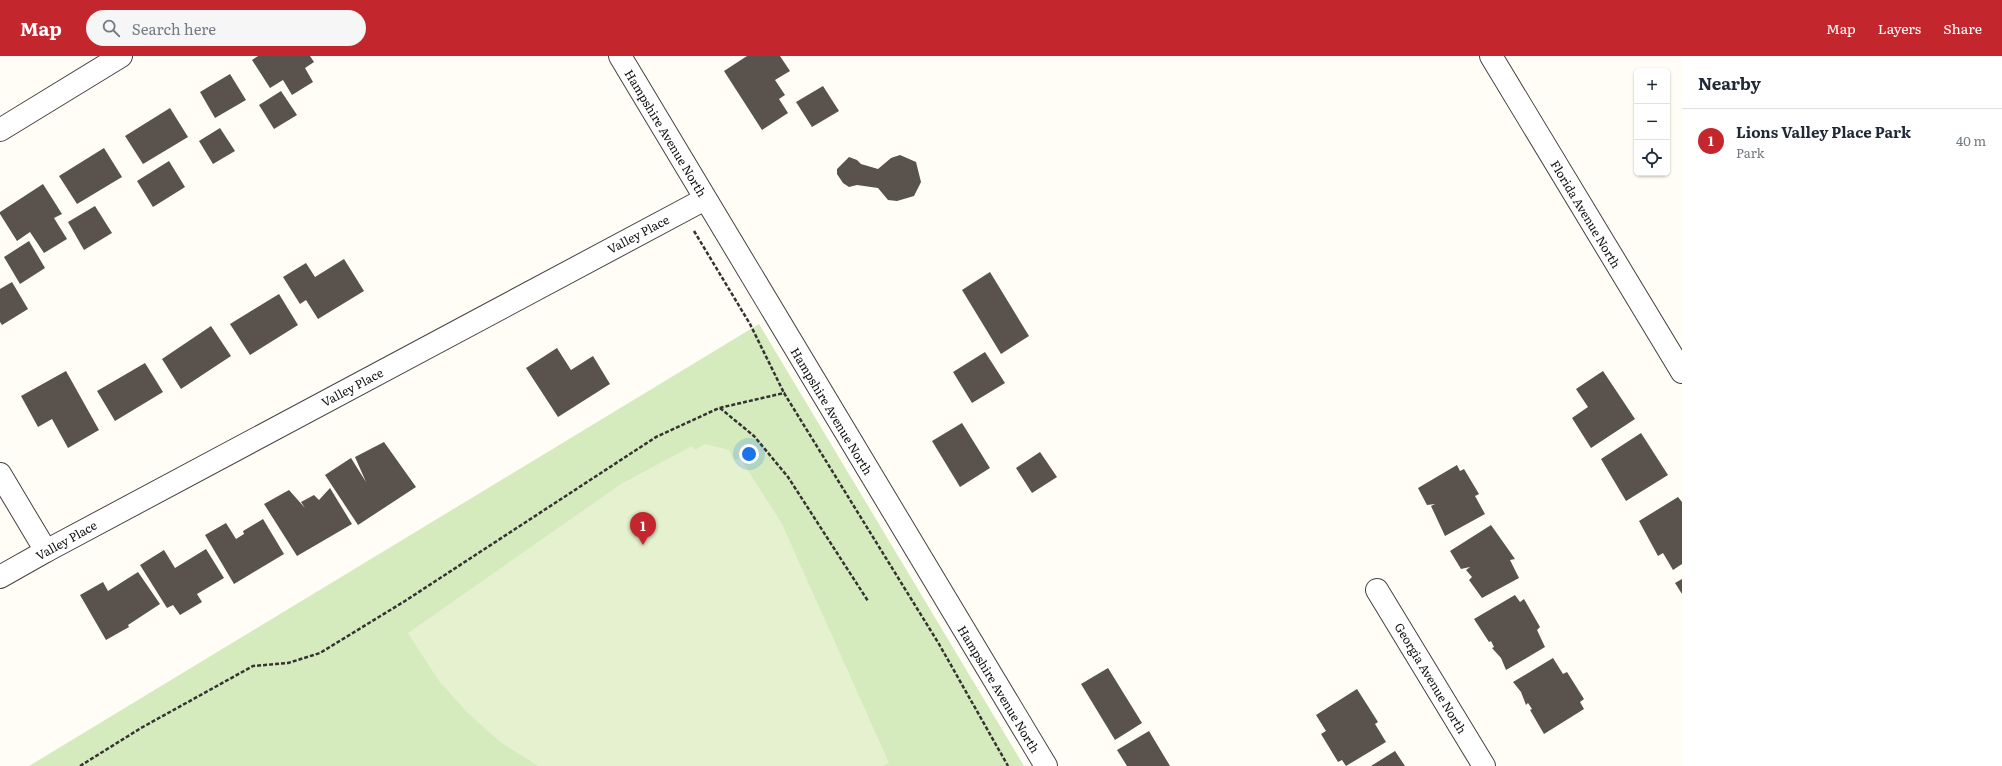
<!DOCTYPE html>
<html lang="en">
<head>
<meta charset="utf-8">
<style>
  body { margin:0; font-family:Literata,serif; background:#f6f6f7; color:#1f2937 }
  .controls { position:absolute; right:12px; top:12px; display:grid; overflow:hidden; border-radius:6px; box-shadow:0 1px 3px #0004 }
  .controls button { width:36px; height:36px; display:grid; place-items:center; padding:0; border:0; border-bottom:1px solid #e0e1e3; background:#fff; color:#1f2937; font:20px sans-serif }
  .you { position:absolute; left:749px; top:398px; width:14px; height:14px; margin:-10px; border:3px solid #fff; border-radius:50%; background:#1a73e8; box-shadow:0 0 0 6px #1a73e833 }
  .badge { display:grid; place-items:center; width:26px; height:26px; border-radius:50%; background:#c4262e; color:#fff; font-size:13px; font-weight:700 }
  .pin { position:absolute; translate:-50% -33px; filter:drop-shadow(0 1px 2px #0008) }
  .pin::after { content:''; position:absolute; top:21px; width:14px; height:12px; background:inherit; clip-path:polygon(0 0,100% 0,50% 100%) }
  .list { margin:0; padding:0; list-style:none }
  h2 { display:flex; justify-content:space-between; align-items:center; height:52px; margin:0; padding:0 16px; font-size:17px }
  h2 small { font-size:13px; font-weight:400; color:#747a83 }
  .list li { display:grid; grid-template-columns:26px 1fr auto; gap:12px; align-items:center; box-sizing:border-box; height:64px; padding:0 16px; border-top:1px solid #e0e1e3 }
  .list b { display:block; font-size:15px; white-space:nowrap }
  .list p { margin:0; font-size:13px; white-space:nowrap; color:#747a83 }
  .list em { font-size:13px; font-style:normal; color:#747a83 }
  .icon { flex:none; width:22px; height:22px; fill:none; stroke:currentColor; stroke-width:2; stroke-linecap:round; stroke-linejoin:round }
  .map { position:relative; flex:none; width:1682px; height:710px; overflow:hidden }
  header { display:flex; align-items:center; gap:24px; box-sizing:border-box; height:56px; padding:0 20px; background:#c4262e; color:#fff }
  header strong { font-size:19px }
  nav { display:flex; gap:22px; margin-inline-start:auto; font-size:14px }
  .search { width:280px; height:36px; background:#f6f6f7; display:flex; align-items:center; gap:10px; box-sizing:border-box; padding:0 14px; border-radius:22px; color:#747a83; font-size:15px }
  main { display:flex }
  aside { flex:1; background:#fff }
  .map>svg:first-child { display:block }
  .green { fill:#d5ebbd }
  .pitch { fill:#e6f2cf }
  .building { fill:#5a524d }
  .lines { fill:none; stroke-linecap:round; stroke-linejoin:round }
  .street-casing { stroke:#444; stroke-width:24 }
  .path { stroke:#333; stroke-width:2.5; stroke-dasharray:4 2; stroke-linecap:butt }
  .street { stroke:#fff; stroke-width:22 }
  .labels { text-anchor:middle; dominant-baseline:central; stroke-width:4; stroke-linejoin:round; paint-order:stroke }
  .street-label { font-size:12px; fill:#111; stroke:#fff }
</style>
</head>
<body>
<header>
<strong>Map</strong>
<div class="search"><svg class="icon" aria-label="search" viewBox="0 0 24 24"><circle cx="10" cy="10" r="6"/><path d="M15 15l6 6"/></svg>Search here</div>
<nav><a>Map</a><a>Layers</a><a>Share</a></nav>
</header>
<main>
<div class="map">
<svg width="1682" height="710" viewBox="0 0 1682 710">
  <rect width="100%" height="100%" fill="#fffdf5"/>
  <path class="green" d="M 759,268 L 1024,710 L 29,710 Z"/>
  <path class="pitch" d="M 705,388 L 729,394 L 734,404 L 740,402 L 782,468 L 889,707 L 882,710 L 538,710 L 499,685 L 468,657 L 439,625 L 408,577 L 621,428 L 692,390 L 695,394 Z"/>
  <g class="building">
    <path d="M 258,0 L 310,0 L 314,6 L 305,12 L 313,26 L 292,39 L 283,24 L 270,32 L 252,4 Z"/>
    <path d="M 747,0 L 780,0 L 790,15 L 775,24 L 785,39 L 779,43 L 788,57 L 762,74 L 724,15 Z"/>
    <path d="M 230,18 L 246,44 L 215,62 L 200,36 Z"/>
    <path d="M 823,30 L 839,55 L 812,71 L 796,46 Z"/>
    <path d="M 281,35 L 297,59 L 274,73 L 259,49 Z"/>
    <path d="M 170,52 L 188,81 L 143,108 L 125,80 Z"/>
    <path d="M 220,72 L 235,95 L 213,108 L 199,85 Z"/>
    <path d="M 104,92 L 122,121 L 77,148 L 59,120 Z"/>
    <path d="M 900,99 L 916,106 L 921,126 L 914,140 L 897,145 L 888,144 L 878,132 L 857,129 L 849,131 L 843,127 L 837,118 L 837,113 L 849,101 L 857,104 L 861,108 L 878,113 L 891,102 Z"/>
    <path d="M 169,105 L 185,131 L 153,151 L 137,125 Z"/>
    <path d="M 43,128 L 62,158 L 54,162 L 67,183 L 44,197 L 30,176 L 17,185 L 0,158 L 0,156 Z"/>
    <path d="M 95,150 L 112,177 L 84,194 L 68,166 Z"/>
    <path d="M 29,185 L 45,212 L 20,228 L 4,201 Z"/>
    <path d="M 344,203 L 364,235 L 318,263 L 306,244 L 300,248 L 283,221 L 306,207 L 315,221 Z"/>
    <path d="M 990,216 L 1029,280 L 1001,298 L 962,234 Z"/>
    <path d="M 12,226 L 28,253 L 2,269 L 0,266 L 0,233 Z"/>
    <path d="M 279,238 L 298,269 L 250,299 L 230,268 Z"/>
    <path d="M 211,270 L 231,300 L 181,333 L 162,303 Z"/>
    <path d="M 557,292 L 571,314 L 593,300 L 610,328 L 558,361 L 526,312 Z"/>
    <path d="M 985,296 L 1005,327 L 972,347 L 953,316 Z"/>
    <path d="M 145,307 L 163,336 L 115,365 L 97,335 Z"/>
    <path d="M 66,315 L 99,374 L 68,392 L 52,363 L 38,371 L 21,340 Z"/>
    <path d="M 1603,315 L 1635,363 L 1591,392 L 1572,362 L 1588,351 L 1576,333 Z"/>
    <path d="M 962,367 L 990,412 L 960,431 L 932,385 Z"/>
    <path d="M 1641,377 L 1668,419 L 1626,445 L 1601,403 Z"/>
    <path d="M 384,386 L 416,431 L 358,469 L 325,419 L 351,402 L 366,426 L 355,401 Z"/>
    <path d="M 1040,396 L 1057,421 L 1032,437 L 1016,412 Z"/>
    <path d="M 1457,409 L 1460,415 L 1464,413 L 1479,438 L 1475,440 L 1485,458 L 1445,480 L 1431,450 L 1435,448 L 1427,449 L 1418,432 Z"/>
    <path d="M 330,432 L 352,468 L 297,500 L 264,448 L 289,434 L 305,452 L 301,446 L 314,439 L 319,444 Z"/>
    <path d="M 1678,441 L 1682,446 L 1682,508 L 1673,514 L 1663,497 L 1658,500 L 1639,465 Z"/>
    <path d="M 263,463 L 284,498 L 234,528 L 205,479 L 226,467 L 236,483 L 244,478 L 243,475 Z"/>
    <path d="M 1491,469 L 1515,503 L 1510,504 L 1519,522 L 1482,542 L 1469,524 L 1472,521 L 1466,514 L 1470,511 L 1461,513 L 1450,495 Z"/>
    <path d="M 206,493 L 224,522 L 197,538 L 202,546 L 180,559 L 173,549 L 167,552 L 140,509 L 164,494 L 175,512 Z"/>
    <path d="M 138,516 L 160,548 L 128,569 L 129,571 L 106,584 L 80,539 L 103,526 L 108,535 Z"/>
    <path d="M 1682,523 L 1682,538 L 1675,527 Z"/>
    <path d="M 1515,539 L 1520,546 L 1524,543 L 1540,571 L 1537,574 L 1545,591 L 1506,614 L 1501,602 L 1492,592 L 1494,591 L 1491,585 L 1489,586 L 1474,563 Z"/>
    <path d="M 1553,602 L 1563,618 L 1567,616 L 1584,643 L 1580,646 L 1584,653 L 1544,678 L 1530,654 L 1532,653 L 1528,647 L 1526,649 L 1521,636 L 1513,626 Z"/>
    <path d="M 1108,612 L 1142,667 L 1115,684 L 1081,628 Z"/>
    <path d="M 1357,633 L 1378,666 L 1375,668 L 1386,686 L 1346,710 L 1342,704 L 1338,706 L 1321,678 L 1326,675 L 1316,659 Z"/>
    <path d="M 1149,675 L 1170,710 L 1127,710 L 1117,694 Z"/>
    <path d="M 1395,695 L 1405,710 L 1371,710 Z"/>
  </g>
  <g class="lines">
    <defs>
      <g id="street">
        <path d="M 620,0 L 1046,710"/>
        <path d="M 1491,0 L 1682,316"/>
        <path d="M 0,74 L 121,0"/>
        <path d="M 0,418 L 46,495"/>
        <path d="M 0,521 L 46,495 L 705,143"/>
        <path d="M 1377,534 L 1484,710"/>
      </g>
    </defs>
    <use href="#street" class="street-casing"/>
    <g class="path">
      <path d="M 694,175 L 750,268 L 784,337"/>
      <path d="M 720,352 L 754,380 L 788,421 L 868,545"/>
      <path d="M 80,710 L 141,672 L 253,610 L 288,607 L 320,597 L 405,545 L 656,381 L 719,352 L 784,337 L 939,588 L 1008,710"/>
    </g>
    <use href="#street" class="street"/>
  </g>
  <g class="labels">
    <g class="street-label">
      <text transform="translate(666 77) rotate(59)">Hampshire Avenue North</text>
      <text transform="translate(1586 158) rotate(59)">Florida Avenue North</text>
      <text transform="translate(638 178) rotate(-28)">Valley Place</text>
      <text transform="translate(352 331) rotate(-28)">Valley Place</text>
      <text transform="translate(832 355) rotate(59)">Hampshire Avenue North</text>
      <text transform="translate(66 484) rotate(-29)">Valley Place</text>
      <text transform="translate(1431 622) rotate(59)">Georgia Avenue North</text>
      <text transform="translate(999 633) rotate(59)">Hampshire Avenue North</text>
    </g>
  </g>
</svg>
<div class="controls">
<button>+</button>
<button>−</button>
<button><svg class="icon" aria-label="locate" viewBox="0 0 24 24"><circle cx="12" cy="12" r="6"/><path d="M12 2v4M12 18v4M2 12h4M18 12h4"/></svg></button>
</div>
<div class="you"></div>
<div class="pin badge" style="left:643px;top:489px">1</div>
</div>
<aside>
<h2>Nearby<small></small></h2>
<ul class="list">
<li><span class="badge">1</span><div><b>Lions Valley Place Park</b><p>Park</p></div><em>40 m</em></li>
</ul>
</aside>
</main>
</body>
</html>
